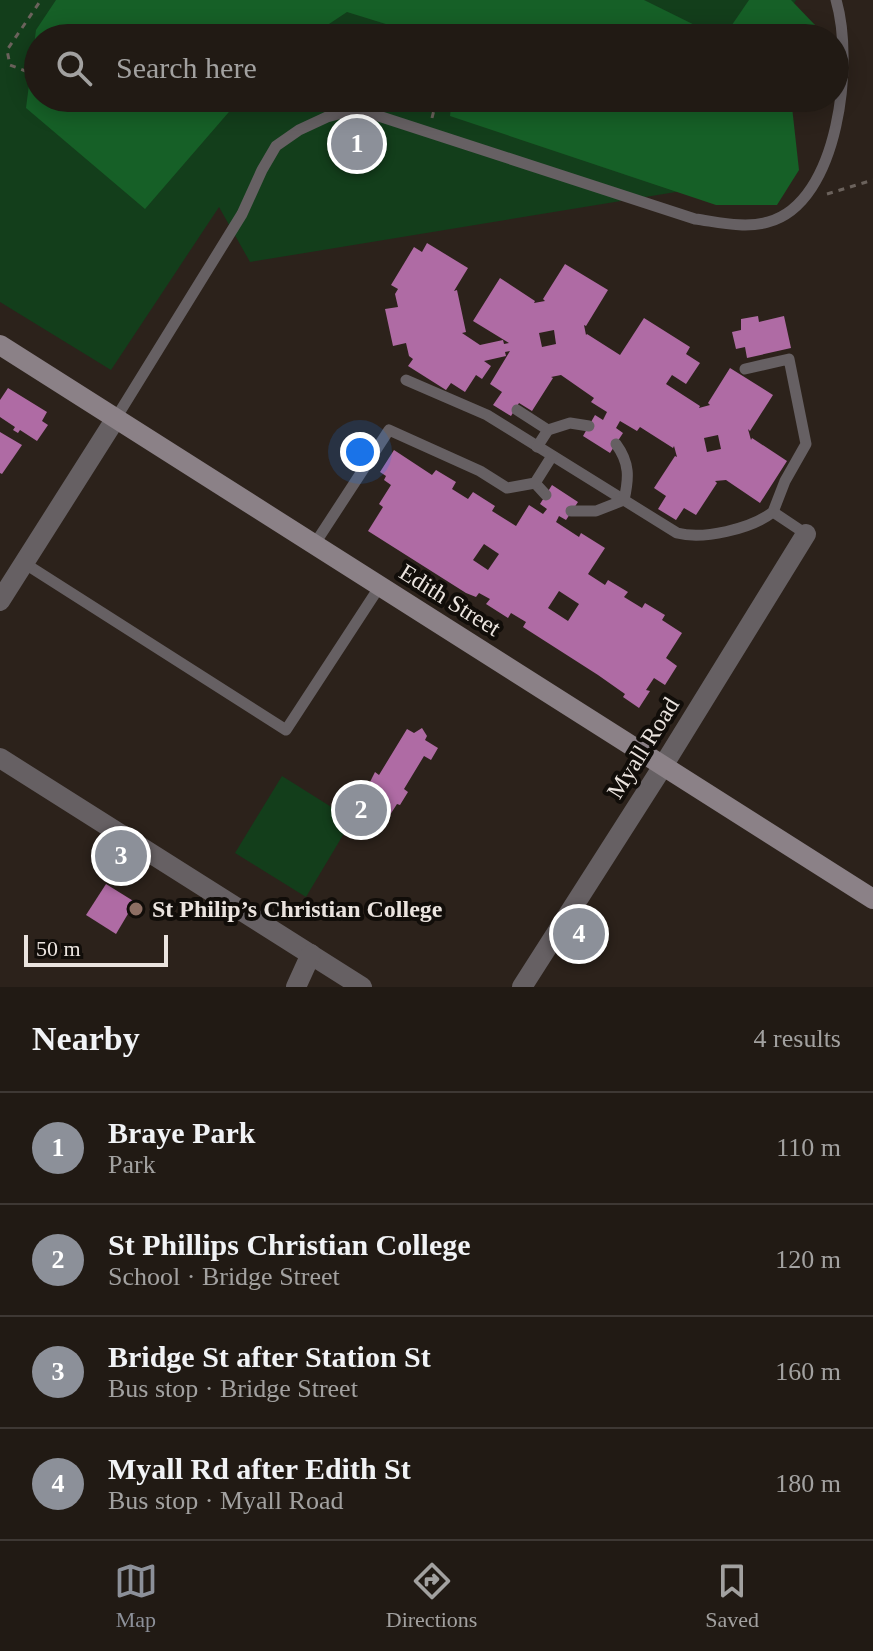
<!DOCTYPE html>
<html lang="en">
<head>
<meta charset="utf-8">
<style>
  body { margin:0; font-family:"Times New Roman",serif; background:#2d2722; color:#f1f3f6 }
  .scale { position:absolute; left:24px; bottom:20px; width:144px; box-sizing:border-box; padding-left:8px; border:4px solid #ebe4df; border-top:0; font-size:22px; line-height:28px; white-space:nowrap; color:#ebe4df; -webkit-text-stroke:6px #110d09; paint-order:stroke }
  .you { position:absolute; left:360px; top:452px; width:28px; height:28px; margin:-20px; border:6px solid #fff; border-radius:50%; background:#1a73e8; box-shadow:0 0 0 12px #1a73e833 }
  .badge { display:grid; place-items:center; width:52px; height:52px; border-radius:50%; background:#8c9099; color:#fff; font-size:26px; font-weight:700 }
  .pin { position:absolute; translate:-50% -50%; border:4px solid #fff; box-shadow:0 2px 8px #0006 }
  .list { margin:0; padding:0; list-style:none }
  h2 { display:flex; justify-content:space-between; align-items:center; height:104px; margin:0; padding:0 32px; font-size:34px }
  h2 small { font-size:26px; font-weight:400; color:#a2a1a0 }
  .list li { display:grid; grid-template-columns:52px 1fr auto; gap:24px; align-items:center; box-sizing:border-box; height:112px; padding:0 32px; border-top:2px solid #3e3834 }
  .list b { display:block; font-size:30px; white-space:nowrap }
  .list p { margin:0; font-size:26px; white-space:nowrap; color:#a2a1a0 }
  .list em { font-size:26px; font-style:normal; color:#a2a1a0 }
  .icon { flex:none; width:44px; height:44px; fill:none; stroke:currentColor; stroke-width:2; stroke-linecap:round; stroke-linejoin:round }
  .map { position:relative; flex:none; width:873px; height:987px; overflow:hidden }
  .search { position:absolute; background:#211a14; box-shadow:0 4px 20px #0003; left:24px; right:24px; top:24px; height:88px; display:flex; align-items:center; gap:20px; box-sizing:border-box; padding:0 28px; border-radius:44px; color:#a2a1a0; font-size:30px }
  .sheet { height:552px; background:#211a14 }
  nav { display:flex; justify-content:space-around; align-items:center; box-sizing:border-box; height:112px; border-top:2px solid #3e3834; background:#211a14; font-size:22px; color:#a2a1a0 }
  nav a { display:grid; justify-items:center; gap:4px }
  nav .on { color:#8c9099 }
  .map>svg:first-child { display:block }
  .green { fill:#133e1b }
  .forest { fill:#166027 }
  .building { fill:#af6ba4; fill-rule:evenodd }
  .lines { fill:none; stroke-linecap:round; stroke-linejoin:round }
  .path { stroke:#6b625c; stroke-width:3; stroke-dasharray:6 6; stroke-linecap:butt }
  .lane { stroke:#666063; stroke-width:11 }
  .street { stroke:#666063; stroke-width:20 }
  .secondary { stroke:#8b8187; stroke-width:20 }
  .education-dot { fill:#8d6e63; stroke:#110d09; stroke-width:3 }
  .labels { text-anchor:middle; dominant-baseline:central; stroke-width:8; stroke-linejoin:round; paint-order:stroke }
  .street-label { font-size:24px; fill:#ebe4df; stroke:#110d09 }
  .poi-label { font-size:24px; font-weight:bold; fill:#ebe4df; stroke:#110d09; text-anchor:start }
</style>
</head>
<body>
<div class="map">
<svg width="873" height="987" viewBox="0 0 873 987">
  <rect width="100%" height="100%" fill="#2c221b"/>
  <g class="green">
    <path d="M 0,0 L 796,0 L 774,38 L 38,38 L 38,98 L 740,98 L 688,190 L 250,262 L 219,207 L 111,370 L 0,302 Z"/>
    <path d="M 282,776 L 352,820 L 306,897 L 235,853 Z"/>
  </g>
  <g class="forest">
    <path d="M 56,0 L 644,0 L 721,38 L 431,38 L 347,12 L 308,38 L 38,38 L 38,98 L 241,98 L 145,209 L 26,108 L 36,30 Z"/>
    <path d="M 749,0 L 791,0 L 815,25 L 810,38 L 723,38 Z"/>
    <path d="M 452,98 L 791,98 L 799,170 L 777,205 L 716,205 L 450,116 Z"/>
  </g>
  <g class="building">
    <path d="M 427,243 L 468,268 L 454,291 L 457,290 L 466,332 L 462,333 L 480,345 L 503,340 L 504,344 L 509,343 L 473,321 L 500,278 L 535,301 L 534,303 L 545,301 L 543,299 L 565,264 L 608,290 L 586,326 L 584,325 L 586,335 L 587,334 L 620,355 L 644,318 L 690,347 L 686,354 L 700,363 L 686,384 L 672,375 L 666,384 L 700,406 L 699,408 L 710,405 L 708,403 L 730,368 L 773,395 L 750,431 L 748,429 L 751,440 L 752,438 L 787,461 L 760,503 L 726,480 L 715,481 L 717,483 L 696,515 L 684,508 L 676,520 L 658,509 L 666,496 L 654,488 L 675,456 L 677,457 L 674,446 L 673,448 L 640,427 L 637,431 L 620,421 L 616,428 L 623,433 L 610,453 L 583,436 L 595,415 L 603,420 L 607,412 L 591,402 L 594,398 L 561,375 L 551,377 L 553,378 L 532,411 L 519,403 L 511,416 L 493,405 L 502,392 L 490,384 L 510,351 L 505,352 L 506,356 L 484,361 L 491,366 L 482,379 L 476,375 L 465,392 L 451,383 L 446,390 L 408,366 L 413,359 L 409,356 L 406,343 L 393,346 L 385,309 L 398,307 L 395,294 L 398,289 L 391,285 L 414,247 L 422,252 ZM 554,330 L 556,344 L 542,347 L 539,333 ZM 718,435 L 721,449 L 707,452 L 704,438 Z"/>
    <path d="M 758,316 L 759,322 L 784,316 L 791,348 L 747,358 L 745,347 L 736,349 L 732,332 L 741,330 L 741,319 Z"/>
    <path d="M 8,388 L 47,412 L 42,421 L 48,425 L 37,441 L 20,430 L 18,433 L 13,430 L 15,427 L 0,417 L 0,400 Z"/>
    <path d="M 0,432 L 22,445 L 2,474 L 0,473 Z"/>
    <path d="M 394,450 L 432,475 L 436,470 L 456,482 L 452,489 L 468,499 L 473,492 L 495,506 L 492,511 L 516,526 L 529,505 L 543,514 L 547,509 L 540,504 L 552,485 L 578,502 L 566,520 L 559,516 L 556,522 L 579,537 L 581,533 L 605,548 L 588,574 L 605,585 L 608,580 L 628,592 L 624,597 L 642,608 L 645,603 L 665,615 L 662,620 L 682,633 L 666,658 L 677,666 L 665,685 L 654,678 L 646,690 L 650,691 L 639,708 L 623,697 L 625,694 L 598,675 L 523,627 L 526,622 L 511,613 L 508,618 L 486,604 L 490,599 L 479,593 L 476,597 L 466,593 L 368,531 L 383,507 L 379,504 L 391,485 L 384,480 L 386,476 L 380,472 ZM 484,544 L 499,554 L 488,570 L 473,560 ZM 559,591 L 579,604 L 568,621 L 548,608 Z"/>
    <path d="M 422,728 L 427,736 L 425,740 L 438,748 L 431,760 L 424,756 L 404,789 L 408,792 L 400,805 L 397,804 L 388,818 L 384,819 L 362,805 L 361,800 L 375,772 L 379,775 L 407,729 L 414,733 Z"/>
    <path d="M 106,884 L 135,902 L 116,934 L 86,915 Z"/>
  </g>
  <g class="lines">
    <g class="path">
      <path d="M 38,76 L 10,65 L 7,50 L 41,0"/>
      <path d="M 432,118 L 437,98"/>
      <path d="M 827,194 L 873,180"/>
    </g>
    <g class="lane">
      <path d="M 745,369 L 789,359 L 806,444 L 785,481 L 773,512"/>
      <path d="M 406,380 L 487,415 L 677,533 C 703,540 751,529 773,512 L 806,534"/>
      <path d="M 517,410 L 548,430"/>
      <path d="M 116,418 L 242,214 L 262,170 L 276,146 L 299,130 L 327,117 L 357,109 L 695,219 C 718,222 745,229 768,222 C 840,203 854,60 836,0"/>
      <path d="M 537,447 L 548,430 L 570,423 L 589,426"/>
      <path d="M 535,483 L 546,495"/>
      <path d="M 571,511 L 596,511 L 624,500 C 629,478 630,463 616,444"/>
      <path d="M 314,545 L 389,430 L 480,471 L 507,488 L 535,483 L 552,456"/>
      <path d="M 24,563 L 286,730 L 380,586"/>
    </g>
    <g class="street">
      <path d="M 0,601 L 116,418"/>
      <path d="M 0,758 L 362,987"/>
      <path d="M 296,987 L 311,954"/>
      <path d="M 522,987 L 663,766 L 806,534"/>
    </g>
    <path class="secondary" d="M 0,345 L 873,899"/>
  </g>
  <circle class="education-dot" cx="136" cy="909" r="8"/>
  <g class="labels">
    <g class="street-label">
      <text transform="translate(450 600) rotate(32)">Edith Street</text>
      <text transform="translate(643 748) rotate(-58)">Myall Road</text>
    </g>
    <g class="poi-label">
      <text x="152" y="909">St Philip’s Christian College</text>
    </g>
  </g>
</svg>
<div class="scale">50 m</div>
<div class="you"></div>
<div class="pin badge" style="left:357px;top:144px">1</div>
<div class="pin badge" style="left:361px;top:810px">2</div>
<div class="pin badge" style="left:121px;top:856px">3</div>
<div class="pin badge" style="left:579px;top:934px">4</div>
<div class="search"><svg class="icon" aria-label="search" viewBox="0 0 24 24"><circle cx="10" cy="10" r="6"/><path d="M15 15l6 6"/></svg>Search here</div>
</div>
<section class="sheet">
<h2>Nearby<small>4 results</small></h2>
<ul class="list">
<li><span class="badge">1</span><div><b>Braye Park</b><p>Park</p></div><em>110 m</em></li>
<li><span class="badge">2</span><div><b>St Phillips Christian College</b><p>School · Bridge Street</p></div><em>120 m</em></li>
<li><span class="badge">3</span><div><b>Bridge St after Station St</b><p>Bus stop · Bridge Street</p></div><em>160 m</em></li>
<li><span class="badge">4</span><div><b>Myall Rd after Edith St</b><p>Bus stop · Myall Road</p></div><em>180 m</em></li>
</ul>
</section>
<nav>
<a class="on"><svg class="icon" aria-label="map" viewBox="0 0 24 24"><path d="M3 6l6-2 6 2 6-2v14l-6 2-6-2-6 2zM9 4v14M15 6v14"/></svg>Map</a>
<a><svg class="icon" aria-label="directions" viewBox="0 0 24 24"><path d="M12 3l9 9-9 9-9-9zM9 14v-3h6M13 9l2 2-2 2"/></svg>Directions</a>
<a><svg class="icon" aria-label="saved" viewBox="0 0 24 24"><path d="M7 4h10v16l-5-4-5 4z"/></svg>Saved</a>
</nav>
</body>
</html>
